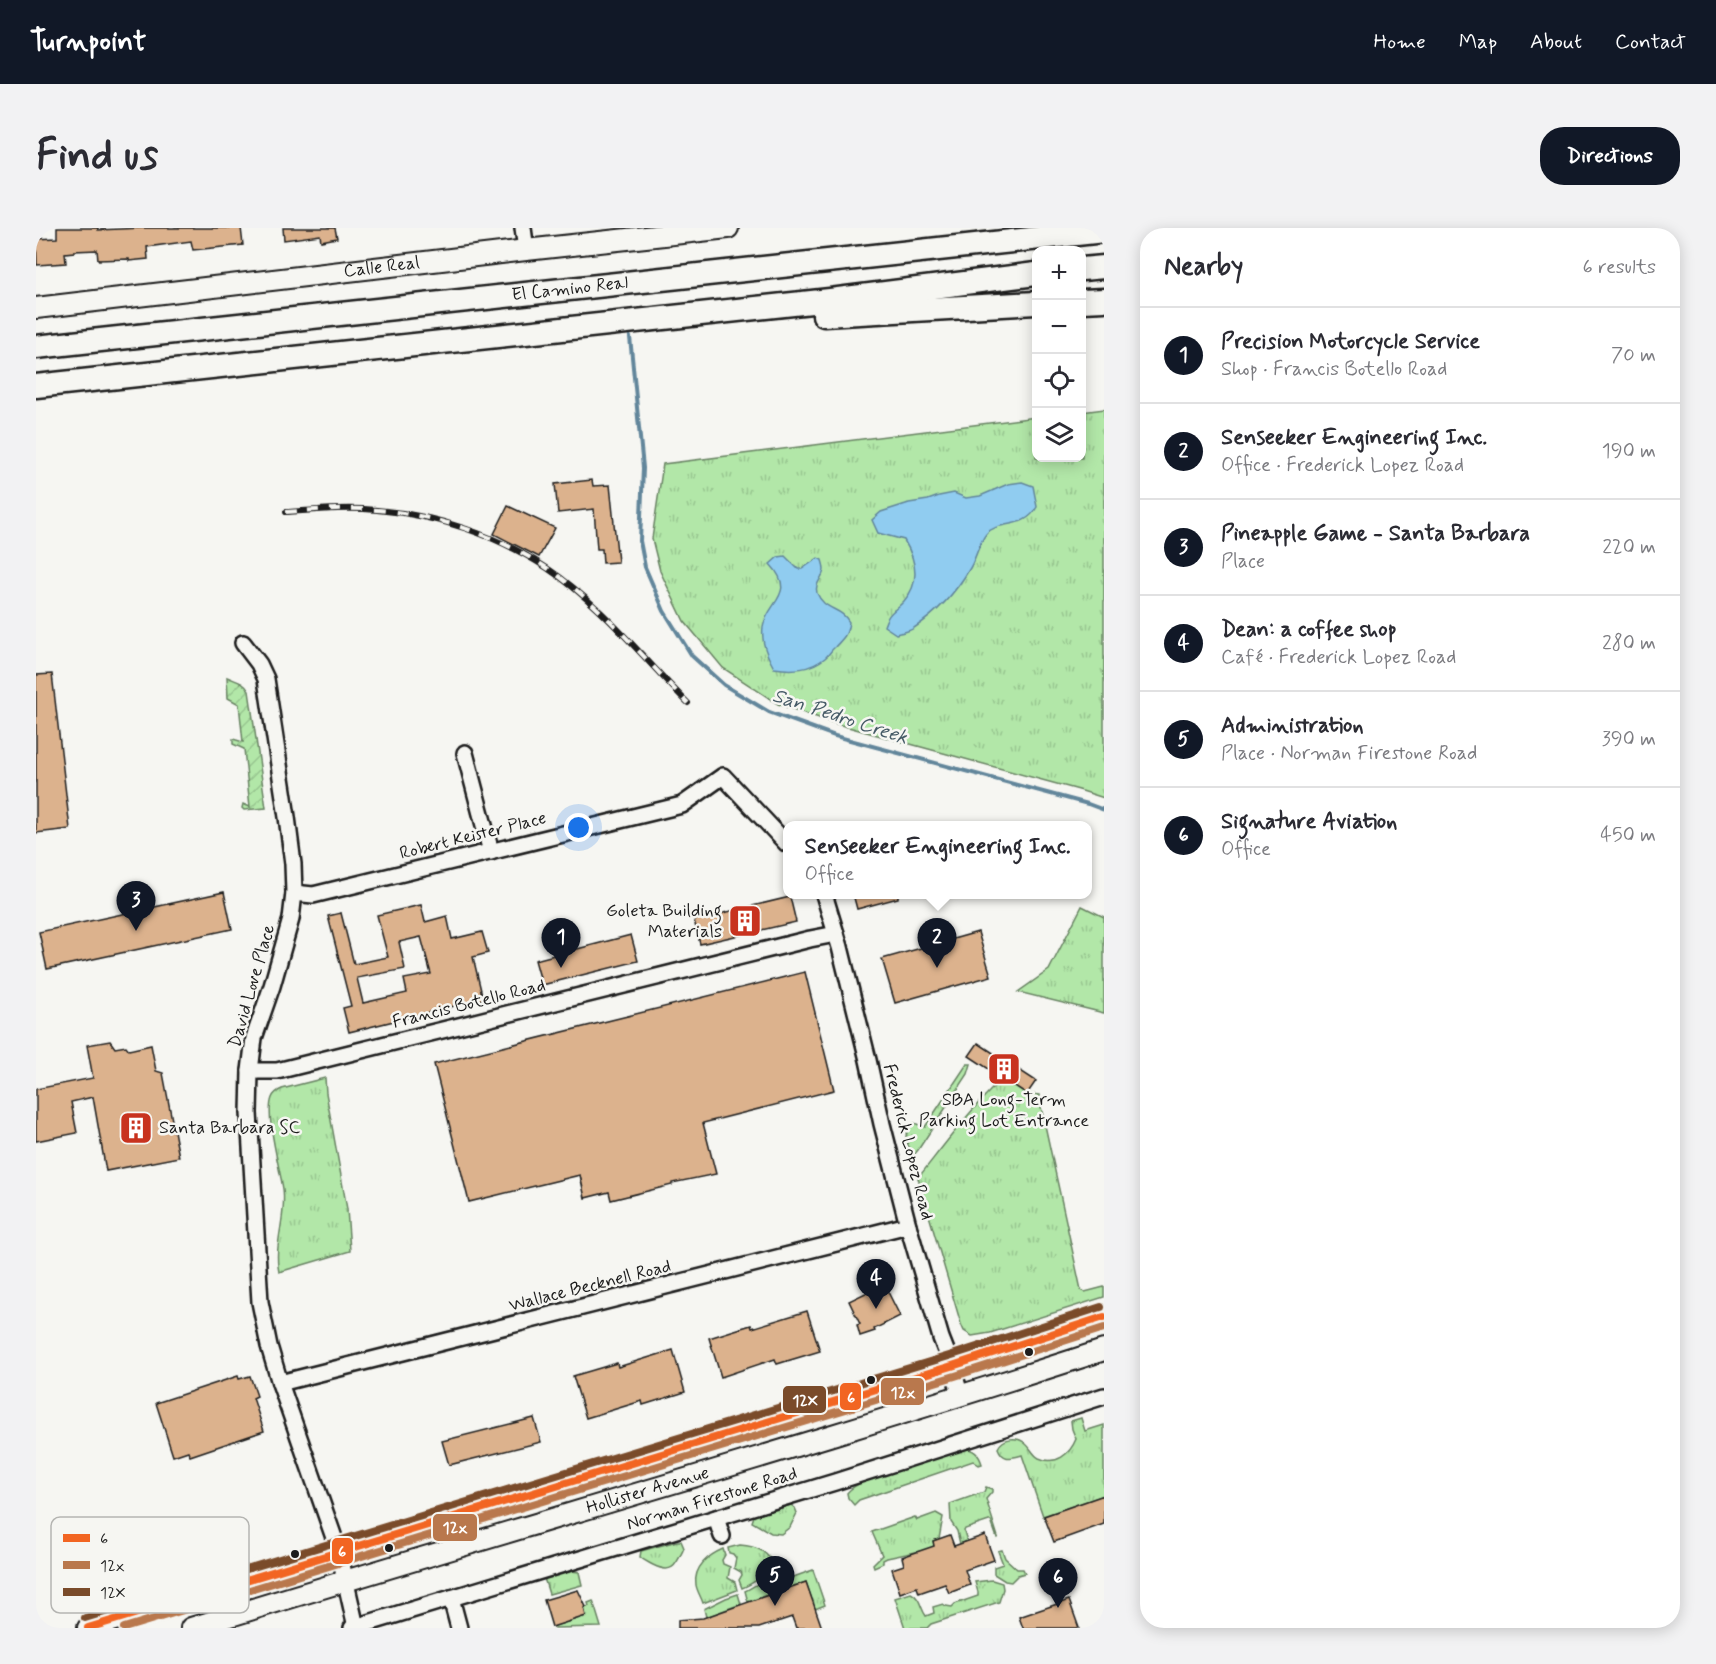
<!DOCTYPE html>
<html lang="en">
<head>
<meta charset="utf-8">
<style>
  body { margin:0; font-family:Mynerve,sans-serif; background:#f2f2f3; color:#2b2b33 }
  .controls { position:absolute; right:18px; top:18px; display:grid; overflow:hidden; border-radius:12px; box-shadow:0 3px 15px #0003 }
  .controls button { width:54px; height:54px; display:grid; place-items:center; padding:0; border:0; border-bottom:2px solid #e1e1e2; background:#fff; color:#2b2b33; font:30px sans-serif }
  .you { position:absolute; left:543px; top:600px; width:21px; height:21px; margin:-15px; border:4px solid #fff; border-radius:50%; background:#1a73e8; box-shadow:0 0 0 9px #1a73e833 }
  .badge { display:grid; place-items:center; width:39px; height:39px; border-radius:50%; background:#111827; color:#fff; font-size:20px; font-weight:700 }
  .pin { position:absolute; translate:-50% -50px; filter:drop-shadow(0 2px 3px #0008) }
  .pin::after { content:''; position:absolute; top:32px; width:21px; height:18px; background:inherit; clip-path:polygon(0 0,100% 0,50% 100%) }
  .popup { position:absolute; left:747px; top:593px; width:309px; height:78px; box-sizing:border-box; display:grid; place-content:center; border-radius:12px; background:#fff; filter:drop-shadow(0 2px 4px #0005); font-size:20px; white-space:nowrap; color:#7c7c81 }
  .popup b { font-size:22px; color:#2b2b33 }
  .popup::after { content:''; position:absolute; left:50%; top:100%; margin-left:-12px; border:12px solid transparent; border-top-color:#fff }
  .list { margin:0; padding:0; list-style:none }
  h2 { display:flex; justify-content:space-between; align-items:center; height:78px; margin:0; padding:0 24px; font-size:26px }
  h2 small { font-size:20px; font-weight:400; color:#7c7c81 }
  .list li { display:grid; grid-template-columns:39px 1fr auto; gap:18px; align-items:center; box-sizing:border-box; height:96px; padding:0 24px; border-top:2px solid #e1e1e2 }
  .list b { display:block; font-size:22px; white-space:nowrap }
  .list p { margin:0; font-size:20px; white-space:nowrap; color:#7c7c81 }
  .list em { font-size:20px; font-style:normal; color:#7c7c81 }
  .icon { flex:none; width:33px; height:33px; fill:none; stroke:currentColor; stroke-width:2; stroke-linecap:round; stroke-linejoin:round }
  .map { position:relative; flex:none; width:1068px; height:1400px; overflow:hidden; border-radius:24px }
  header { display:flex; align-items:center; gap:36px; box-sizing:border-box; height:84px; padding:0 30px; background:#111827; color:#fff }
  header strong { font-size:28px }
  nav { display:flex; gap:33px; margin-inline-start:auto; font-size:21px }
  .intro { display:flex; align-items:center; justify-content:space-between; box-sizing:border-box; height:144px; padding:0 36px }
  h1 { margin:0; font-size:42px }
  .button { padding:15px 27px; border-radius:24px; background:#111827; color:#fff; font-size:21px; font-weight:700 }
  main { display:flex; gap:36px; padding:0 36px }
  aside { flex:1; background:#fff; border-radius:24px; box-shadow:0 3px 15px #0003 }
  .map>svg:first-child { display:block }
  .grass { fill:url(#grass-tufts); stroke:#678262; stroke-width:1.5 }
  .garden { fill:url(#garden-furrows); stroke:#678262; stroke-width:1.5 }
  .water { fill:#90ccf0; stroke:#62869b; stroke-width:1.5 }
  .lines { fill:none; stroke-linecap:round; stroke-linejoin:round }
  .stream { stroke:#62869b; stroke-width:4 }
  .building { fill:#dcb28d; stroke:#1c1c1c; stroke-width:1.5; fill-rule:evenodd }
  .minor-casing { stroke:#1c1c1c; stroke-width:20 }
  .major-casing { stroke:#1c1c1c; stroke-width:24 }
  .highway-casing { stroke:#1c1c1c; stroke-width:27 }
  .minor { stroke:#f6f6f2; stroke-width:15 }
  .major { stroke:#f6f6f2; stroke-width:20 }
  .highway { stroke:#f6f6f2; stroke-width:22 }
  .rail-casing { stroke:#1c1c1c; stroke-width:6 }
  .rail { stroke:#f6f6f2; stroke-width:4; stroke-dasharray:11; stroke-linecap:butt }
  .bus-1-casing { stroke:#f6f6f2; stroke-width:12 }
  .bus-2-casing { stroke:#f6f6f2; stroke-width:12 }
  .bus-3-casing { stroke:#f6f6f2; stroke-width:12 }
  .bus-1 { stroke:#f26522; stroke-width:8 }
  .bus-2 { stroke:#b9784d; stroke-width:8 }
  .bus-3 { stroke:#7a4b2a; stroke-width:8 }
  .bus-dot { fill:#1c1c1c; stroke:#f6f6f2; stroke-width:2 }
  .labels { text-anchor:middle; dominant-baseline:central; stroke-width:5; stroke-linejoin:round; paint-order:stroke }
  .street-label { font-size:18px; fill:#1c1c1c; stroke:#f6f6f2 }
  .poi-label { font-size:18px; fill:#1c1c1c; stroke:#f6f6f2; text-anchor:end }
  .water-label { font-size:20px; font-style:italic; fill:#455a66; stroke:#f6f6f2 }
  .key { fill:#f6f6f2; stroke:#b5b5b2; stroke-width:1.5 }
  .key-label { font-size:16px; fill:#1c1c1c }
  .line-badge { stroke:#f6f6f2; stroke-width:2 }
  .badge-label { font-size:16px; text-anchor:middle; font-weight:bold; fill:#fff }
</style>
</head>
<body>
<header>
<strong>Turnpoint</strong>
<nav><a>Home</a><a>Map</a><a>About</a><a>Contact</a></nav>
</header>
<div class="intro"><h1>Find us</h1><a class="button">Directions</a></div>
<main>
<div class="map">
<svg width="1068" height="1400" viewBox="0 0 1068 1400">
  <defs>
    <pattern id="grass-tufts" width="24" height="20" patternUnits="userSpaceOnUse" patternTransform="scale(1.5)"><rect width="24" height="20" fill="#b2e7a8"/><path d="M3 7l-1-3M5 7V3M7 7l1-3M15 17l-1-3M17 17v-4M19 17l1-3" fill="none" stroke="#98c690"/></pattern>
    <pattern id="garden-furrows" width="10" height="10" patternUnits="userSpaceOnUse" patternTransform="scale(1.5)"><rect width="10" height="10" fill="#b2e7a8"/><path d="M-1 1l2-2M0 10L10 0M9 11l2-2" fill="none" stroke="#98c690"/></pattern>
  </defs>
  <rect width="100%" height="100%" fill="#f6f6f2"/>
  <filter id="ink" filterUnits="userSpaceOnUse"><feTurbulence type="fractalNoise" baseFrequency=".0167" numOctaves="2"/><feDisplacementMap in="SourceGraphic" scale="12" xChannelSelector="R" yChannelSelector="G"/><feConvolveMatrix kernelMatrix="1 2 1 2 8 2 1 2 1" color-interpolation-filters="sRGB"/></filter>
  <g filter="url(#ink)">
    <g class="grass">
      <path d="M 1068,181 L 1068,570 L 1043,562 L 801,496 L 742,476 L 687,440 L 648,393 L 624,343 L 616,311 L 627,236 L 1000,189 L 1000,230 L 1046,230 L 1046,184 Z"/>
      <path d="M 1046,678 L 1068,689 L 1068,785 L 982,764 L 1013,742 Z"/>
      <path d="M 931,836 L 935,836 L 932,846 L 882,922 L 876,929 C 872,917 864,903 878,895 L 889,899 Z"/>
      <path d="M 289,850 L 290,865 L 311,981 L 314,1023 L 243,1044 C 237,1017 251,988 247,961 C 244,941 229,888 236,870 C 238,865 241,863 246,861 Z"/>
      <path d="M 967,850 L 991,866 L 1004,867 L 1005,879 L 1045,1062 L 1049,1064 L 1068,1059 L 1068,1069 L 954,1105 L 936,1108 L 928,1103 L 925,1096 L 882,950 C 909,916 935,880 967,850 Z"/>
      <path d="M 1045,1190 L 1049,1203 L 1068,1197 L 1068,1267 L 1007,1288 L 986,1227 C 975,1230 967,1233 962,1220 C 967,1209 982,1208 990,1216 C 995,1220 997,1227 1003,1230 C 1020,1238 1034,1226 1040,1211 L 1036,1201 L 1035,1193 Z"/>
      <path d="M 927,1220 C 938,1221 943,1226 946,1236 L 943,1237 L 937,1233 L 823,1272 L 818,1277 L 812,1270 L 811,1265 C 823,1248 904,1228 927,1220 Z"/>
      <path d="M 950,1259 L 956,1261 L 956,1264 L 950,1271 L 962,1309 L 961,1310 L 955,1293 L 953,1293 L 929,1301 L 928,1303 L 931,1313 L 924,1316 L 921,1303 L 915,1294 L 914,1276 L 948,1264 Z"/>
      <path d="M 755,1277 L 759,1280 L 761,1285 L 754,1299 L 745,1306 L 735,1305 L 716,1294 L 718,1288 Z"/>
      <path d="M 900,1285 L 907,1289 L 903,1311 L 897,1313 L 899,1320 L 851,1330 L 847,1332 L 847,1335 L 838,1339 L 837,1336 L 846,1327 L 836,1304 L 879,1289 L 881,1292 Z"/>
      <path d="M 641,1313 L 645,1313 L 648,1320 C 640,1337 637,1347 617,1337 C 612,1334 608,1333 604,1329 L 605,1323 Z"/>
      <path d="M 704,1317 C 722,1318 732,1324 740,1340 C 728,1346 718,1356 706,1360 L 703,1352 L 706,1347 L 705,1344 L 698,1340 L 700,1330 L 697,1326 L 693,1325 L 692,1320 Z"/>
      <path d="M 687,1321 L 689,1327 L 686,1332 L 687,1336 L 694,1339 L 692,1350 L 699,1354 L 701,1362 L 667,1375 C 665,1369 661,1363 660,1357 C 657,1339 673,1327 687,1321 Z"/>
      <path d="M 966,1322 L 969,1330 L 981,1341 L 987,1341 L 989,1345 L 982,1347 L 975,1354 L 969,1353 L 958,1346 L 958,1339 L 967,1336 L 962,1323 Z"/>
      <path d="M 777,1342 L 789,1377 L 779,1381 L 770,1354 L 752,1360 L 749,1352 Z"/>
      <path d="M 535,1343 L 543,1344 L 546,1357 L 513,1366 L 508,1350 Z"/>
      <path d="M 741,1345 L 747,1361 L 712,1374 L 709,1363 C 720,1358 729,1350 741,1345 Z"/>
      <path d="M 956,1352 L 966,1355 L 967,1361 L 963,1374 L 895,1396 L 891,1400 L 869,1400 L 859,1370 L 875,1365 C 885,1370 884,1380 890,1388 L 898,1385 L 897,1379 L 907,1376 L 910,1378 L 916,1379 L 919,1376 L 942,1368 L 942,1364 L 939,1354 Z"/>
      <path d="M 702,1366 L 705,1376 L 670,1389 L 668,1381 L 690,1370 Z"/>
      <path d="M 557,1373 L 565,1399 L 518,1400 L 518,1398 L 550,1388 L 548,1380 L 553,1378 L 552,1375 Z"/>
    </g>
    <path class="garden" d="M 191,449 C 200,453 208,454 213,463 L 230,580 L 208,582 L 206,580 L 207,576 L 214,579 L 208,521 L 197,516 L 197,511 L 207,514 L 203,476 L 192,470 Z"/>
    <g class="water">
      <path d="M 986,254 L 997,258 L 1001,279 C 988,303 963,291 950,306 C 943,315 940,330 934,340 C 920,364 901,385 878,400 C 873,404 866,404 860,406 L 848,398 C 852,384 859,383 868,373 C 885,354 880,332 868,312 L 842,305 L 836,292 L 845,284 L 873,275 L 892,272 L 903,268 L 918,265 L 930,270 L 944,268 L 972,256 Z"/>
      <path d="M 749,328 L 762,341 L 766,341 L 782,330 L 786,332 C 787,335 788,338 788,342 C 787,350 778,356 781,365 C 788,383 805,379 813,394 C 811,408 808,409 799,419 C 795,422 793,427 789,430 C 774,442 757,443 738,440 C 731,427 725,415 727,399 C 732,373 762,366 734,336 L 742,329 Z"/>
    </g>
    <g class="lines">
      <path class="stream" d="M 594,109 L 607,240 L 604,313 L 609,339 L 628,383 L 656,428 L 688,457 L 733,484 L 799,508 L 1052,576 L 1068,582"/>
    </g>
    <g class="building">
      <path d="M 21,0 L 62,0 L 62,2 L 107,0 L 205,0 L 207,17 L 157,22 L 155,13 L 111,19 L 112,31 L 93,33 L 93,31 L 62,32 L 61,22 L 38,23 L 38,24 L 29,25 L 30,35 L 1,37 L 0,11 L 21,10 Z"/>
      <path d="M 247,0 L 299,0 L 301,10 L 285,13 L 284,7 L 248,12 Z"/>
      <path d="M 556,252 L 557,258 L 574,257 L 582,334 L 567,335 L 566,321 L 561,321 L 558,281 L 522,285 L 519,256 Z"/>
      <path d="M 472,278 L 519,300 L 503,329 L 458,306 Z"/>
      <path d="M 16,446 L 34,601 L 0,605 L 0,447 Z"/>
      <path d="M 188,664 L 196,701 L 11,741 L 3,704 Z"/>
      <path d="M 817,666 L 862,666 L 862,670 L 821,681 Z"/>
      <path d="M 754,669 L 760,694 L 664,716 L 658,692 Z"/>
      <path d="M 385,677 L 389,694 L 411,688 L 416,711 L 446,704 L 452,725 L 437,729 L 447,771 L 313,804 L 307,780 L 315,778 L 292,688 L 305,685 L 318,736 L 352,729 L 341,687 ZM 385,709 L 395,746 L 368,751 L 371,765 L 327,775 L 321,750 L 369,741 L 363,714 Z"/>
      <path d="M 942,704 L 955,748 L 859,775 L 846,731 Z"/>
      <path d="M 595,707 L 602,733 L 506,757 L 499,732 Z"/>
      <path d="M 769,744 L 798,862 L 667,895 L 680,946 L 636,955 L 636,957 L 575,972 L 573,964 L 549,970 L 544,947 L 433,974 L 398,836 Z"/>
      <path d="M 74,813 L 79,820 L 90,818 L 93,822 L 115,817 L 120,843 L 127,845 L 143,929 L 70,943 L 57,869 L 35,874 L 41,905 L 0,913 L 0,861 L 57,850 L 51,817 Z"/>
      <path d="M 942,815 L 1000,853 L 991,866 L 933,828 Z"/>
      <path d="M 848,1056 L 864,1088 L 838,1101 L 839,1103 L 824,1108 L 821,1097 L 824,1096 L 813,1073 Z"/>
      <path d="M 771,1083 L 784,1123 L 741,1136 L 739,1131 L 685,1149 L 673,1110 L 715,1097 L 716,1100 Z"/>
      <path d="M 637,1122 L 649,1164 L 607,1177 L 606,1173 L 550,1190 L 537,1148 L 581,1135 L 582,1139 Z"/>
      <path d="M 202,1148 L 203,1151 L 214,1148 L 221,1168 L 217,1170 L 228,1203 L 154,1228 L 152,1223 L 137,1228 L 120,1175 Z"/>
      <path d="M 498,1190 L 505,1214 L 413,1237 L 406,1213 Z"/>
      <path d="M 1068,1267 L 1068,1296 L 1018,1314 L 1008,1288 Z"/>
      <path d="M 914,1307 L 918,1318 L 949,1307 L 958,1332 L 929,1342 L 934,1357 L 913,1365 L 909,1356 L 883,1365 L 881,1359 L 864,1365 L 856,1341 L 868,1337 L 866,1329 L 898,1318 L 897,1313 Z"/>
      <path d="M 770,1354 L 786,1400 L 760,1400 L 756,1389 L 723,1400 L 642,1400 L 642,1392 L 667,1390 Z"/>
      <path d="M 542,1362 L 550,1379 L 548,1380 L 550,1388 L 516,1399 L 508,1372 Z"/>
      <path d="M 1033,1372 L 1043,1400 L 987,1400 L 983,1389 Z"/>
    </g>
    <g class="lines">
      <defs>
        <g id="minor">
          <path d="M 487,0 L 490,22"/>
          <path d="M 207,415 L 223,436 L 230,451 L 251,589 L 257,636 L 258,665 L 255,691 L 236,758 L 218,810 L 214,843 L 213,885 L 224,1074 L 233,1118 L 244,1155 L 303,1324 L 320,1399"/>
          <path d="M 429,525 L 455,624"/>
          <path d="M 258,665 L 277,667 L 646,577 L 687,548 L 751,616"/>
          <path d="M 788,666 L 804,719 L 832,832 L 846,896 L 872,997 L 905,1110 L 916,1138 L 925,1169"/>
          <path d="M 214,843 L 241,843 L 774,711 L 800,706"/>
          <path d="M 244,1155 L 872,997"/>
          <path d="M 680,1290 L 686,1308"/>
          <path d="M 415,1370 L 423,1400"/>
          <path d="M 316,1400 L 799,1254 L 1068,1168"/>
        </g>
        <g id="major">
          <path id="s1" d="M 0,80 L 490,22 L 692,0"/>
          <path d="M 52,1400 L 916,1138 L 1068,1089"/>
          <path id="s2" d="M 155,1400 C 459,1306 765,1220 1068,1122"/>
        </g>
        <g id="highway">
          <path d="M 1046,41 L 1068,39"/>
          <path d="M 1046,73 L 1068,72"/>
          <path d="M 788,87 L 1000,75"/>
          <path id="s3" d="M 0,119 L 1068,3"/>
          <path d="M 0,158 L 794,72 L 1000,46"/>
        </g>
      </defs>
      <use href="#minor" class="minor-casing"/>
      <use href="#major" class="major-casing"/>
      <use href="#highway" class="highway-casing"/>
      <use href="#minor" class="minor"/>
      <use href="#major" class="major"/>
      <use href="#highway" class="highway"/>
      <defs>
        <path id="rail" d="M 250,284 C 280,282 311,279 341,282 C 400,287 461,307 511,340 C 565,376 607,430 652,475"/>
      </defs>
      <use href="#rail" class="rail-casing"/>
      <use href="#rail" class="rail"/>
      <defs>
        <path id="bus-1" d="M 52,1400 L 916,1138 L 1068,1089"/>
        <path id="bus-2" d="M 88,1400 L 919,1148 L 1068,1100"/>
        <path id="bus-3" d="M 49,1390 L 913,1128 L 1065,1079"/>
      </defs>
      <use href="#bus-1" class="bus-1-casing"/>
      <use href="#bus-2" class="bus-2-casing"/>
      <use href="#bus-3" class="bus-3-casing"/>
      <use href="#bus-1" class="bus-1"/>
      <use href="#bus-2" class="bus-2"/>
      <use href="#bus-3" class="bus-3"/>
    </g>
  </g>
  <defs>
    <symbol id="building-square" viewBox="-11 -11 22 22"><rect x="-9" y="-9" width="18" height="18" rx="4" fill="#c8321e" stroke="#f6f6f2"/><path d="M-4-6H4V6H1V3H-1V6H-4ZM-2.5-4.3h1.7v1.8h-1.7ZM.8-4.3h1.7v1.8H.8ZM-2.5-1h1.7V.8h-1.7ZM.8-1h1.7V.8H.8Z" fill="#fff"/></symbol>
  </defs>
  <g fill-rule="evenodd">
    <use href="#building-square" x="690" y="674" width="38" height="38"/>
    <use href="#building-square" x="949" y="822" width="38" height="38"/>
    <use href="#building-square" x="81" y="881" width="38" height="38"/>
  </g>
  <g class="bus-dot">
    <circle cx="993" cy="1124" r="5"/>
    <circle cx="835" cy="1152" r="5"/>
    <circle cx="353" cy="1320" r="5"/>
    <circle cx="259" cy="1326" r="5"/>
  </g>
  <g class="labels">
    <g class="street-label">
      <text stroke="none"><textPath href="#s1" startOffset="348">Calle Real</textPath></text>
      <text stroke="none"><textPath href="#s3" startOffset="537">El Camino Real</textPath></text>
      <text transform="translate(437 608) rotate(-14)">Robert Keister Place</text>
      <text transform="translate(216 758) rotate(-74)">David Love Place</text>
      <text transform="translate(433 776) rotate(-14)">Francis Botello Road</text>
      <text transform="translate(872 914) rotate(76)">Frederick Lopez Road</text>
      <text transform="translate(554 1058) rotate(-14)">Wallace Becknell Road</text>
      <text stroke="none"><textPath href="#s2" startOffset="477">Hollister Avenue</textPath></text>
      <text transform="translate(676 1271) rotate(-17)">Norman Firestone Road</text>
    </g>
    <g class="poi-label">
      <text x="686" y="683">Goleta Building<tspan x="686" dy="21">Materials</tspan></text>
      <text x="968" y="872" text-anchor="middle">SBA Long-Term<tspan x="968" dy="21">Parking Lot Entrance</tspan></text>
      <text x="123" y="900" text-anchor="start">Santa Barbara SC</text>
    </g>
    <g class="water-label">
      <text transform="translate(804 489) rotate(18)">San Pedro Creek</text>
    </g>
  </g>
  <rect x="15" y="1289" width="198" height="96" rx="9" class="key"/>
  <rect x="27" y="1306" width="27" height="8" fill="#f26522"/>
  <rect x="27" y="1333" width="27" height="8" fill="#b9784d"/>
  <rect x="27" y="1360" width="27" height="8" fill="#7a4b2a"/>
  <g class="key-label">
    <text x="64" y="1316">6</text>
    <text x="64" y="1343">12x</text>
    <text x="64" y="1370">12X</text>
  </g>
  <g class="line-badge">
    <rect x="844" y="1149" width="45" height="29" rx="6" fill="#b9784d"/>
    <rect x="803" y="1154" width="23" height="29" rx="6" fill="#f26522"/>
    <rect x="746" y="1157" width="45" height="29" rx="6" fill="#7a4b2a"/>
    <rect x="396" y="1285" width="46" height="29" rx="6" fill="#b9784d"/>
    <rect x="295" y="1309" width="23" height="28" rx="6" fill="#f26522"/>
  </g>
  <g class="badge-label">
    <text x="867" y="1170">12x</text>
    <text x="815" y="1175">6</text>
    <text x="769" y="1178">12X</text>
    <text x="419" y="1305">12x</text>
    <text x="306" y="1329">6</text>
  </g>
</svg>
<div class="controls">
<button>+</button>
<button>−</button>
<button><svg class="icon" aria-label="locate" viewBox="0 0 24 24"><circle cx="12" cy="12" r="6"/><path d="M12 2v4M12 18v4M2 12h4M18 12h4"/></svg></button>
<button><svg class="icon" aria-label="layers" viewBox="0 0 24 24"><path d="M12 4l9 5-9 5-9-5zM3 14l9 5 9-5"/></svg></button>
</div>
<div class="you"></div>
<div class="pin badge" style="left:525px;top:740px">1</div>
<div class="pin badge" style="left:901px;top:740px">2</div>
<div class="popup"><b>Senseeker Engineering Inc.</b>Office</div>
<div class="pin badge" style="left:100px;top:703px">3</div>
<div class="pin badge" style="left:840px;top:1081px">4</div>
<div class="pin badge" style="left:739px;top:1378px">5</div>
<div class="pin badge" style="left:1022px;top:1380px">6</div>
</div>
<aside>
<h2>Nearby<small>6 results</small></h2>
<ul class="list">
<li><span class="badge">1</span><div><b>Precision Motorcycle Service</b><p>Shop · Francis Botello Road</p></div><em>70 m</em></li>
<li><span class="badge">2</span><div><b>Senseeker Engineering Inc.</b><p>Office · Frederick Lopez Road</p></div><em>190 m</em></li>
<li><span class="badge">3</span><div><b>Pineapple Game - Santa Barbara</b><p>Place</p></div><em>220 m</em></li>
<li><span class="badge">4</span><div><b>Dean: a coffee shop</b><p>Café · Frederick Lopez Road</p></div><em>280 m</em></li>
<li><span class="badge">5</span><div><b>Administration</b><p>Place · Norman Firestone Road</p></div><em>390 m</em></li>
<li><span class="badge">6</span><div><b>Signature Aviation</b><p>Office</p></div><em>450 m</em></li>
</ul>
</aside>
</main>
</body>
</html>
